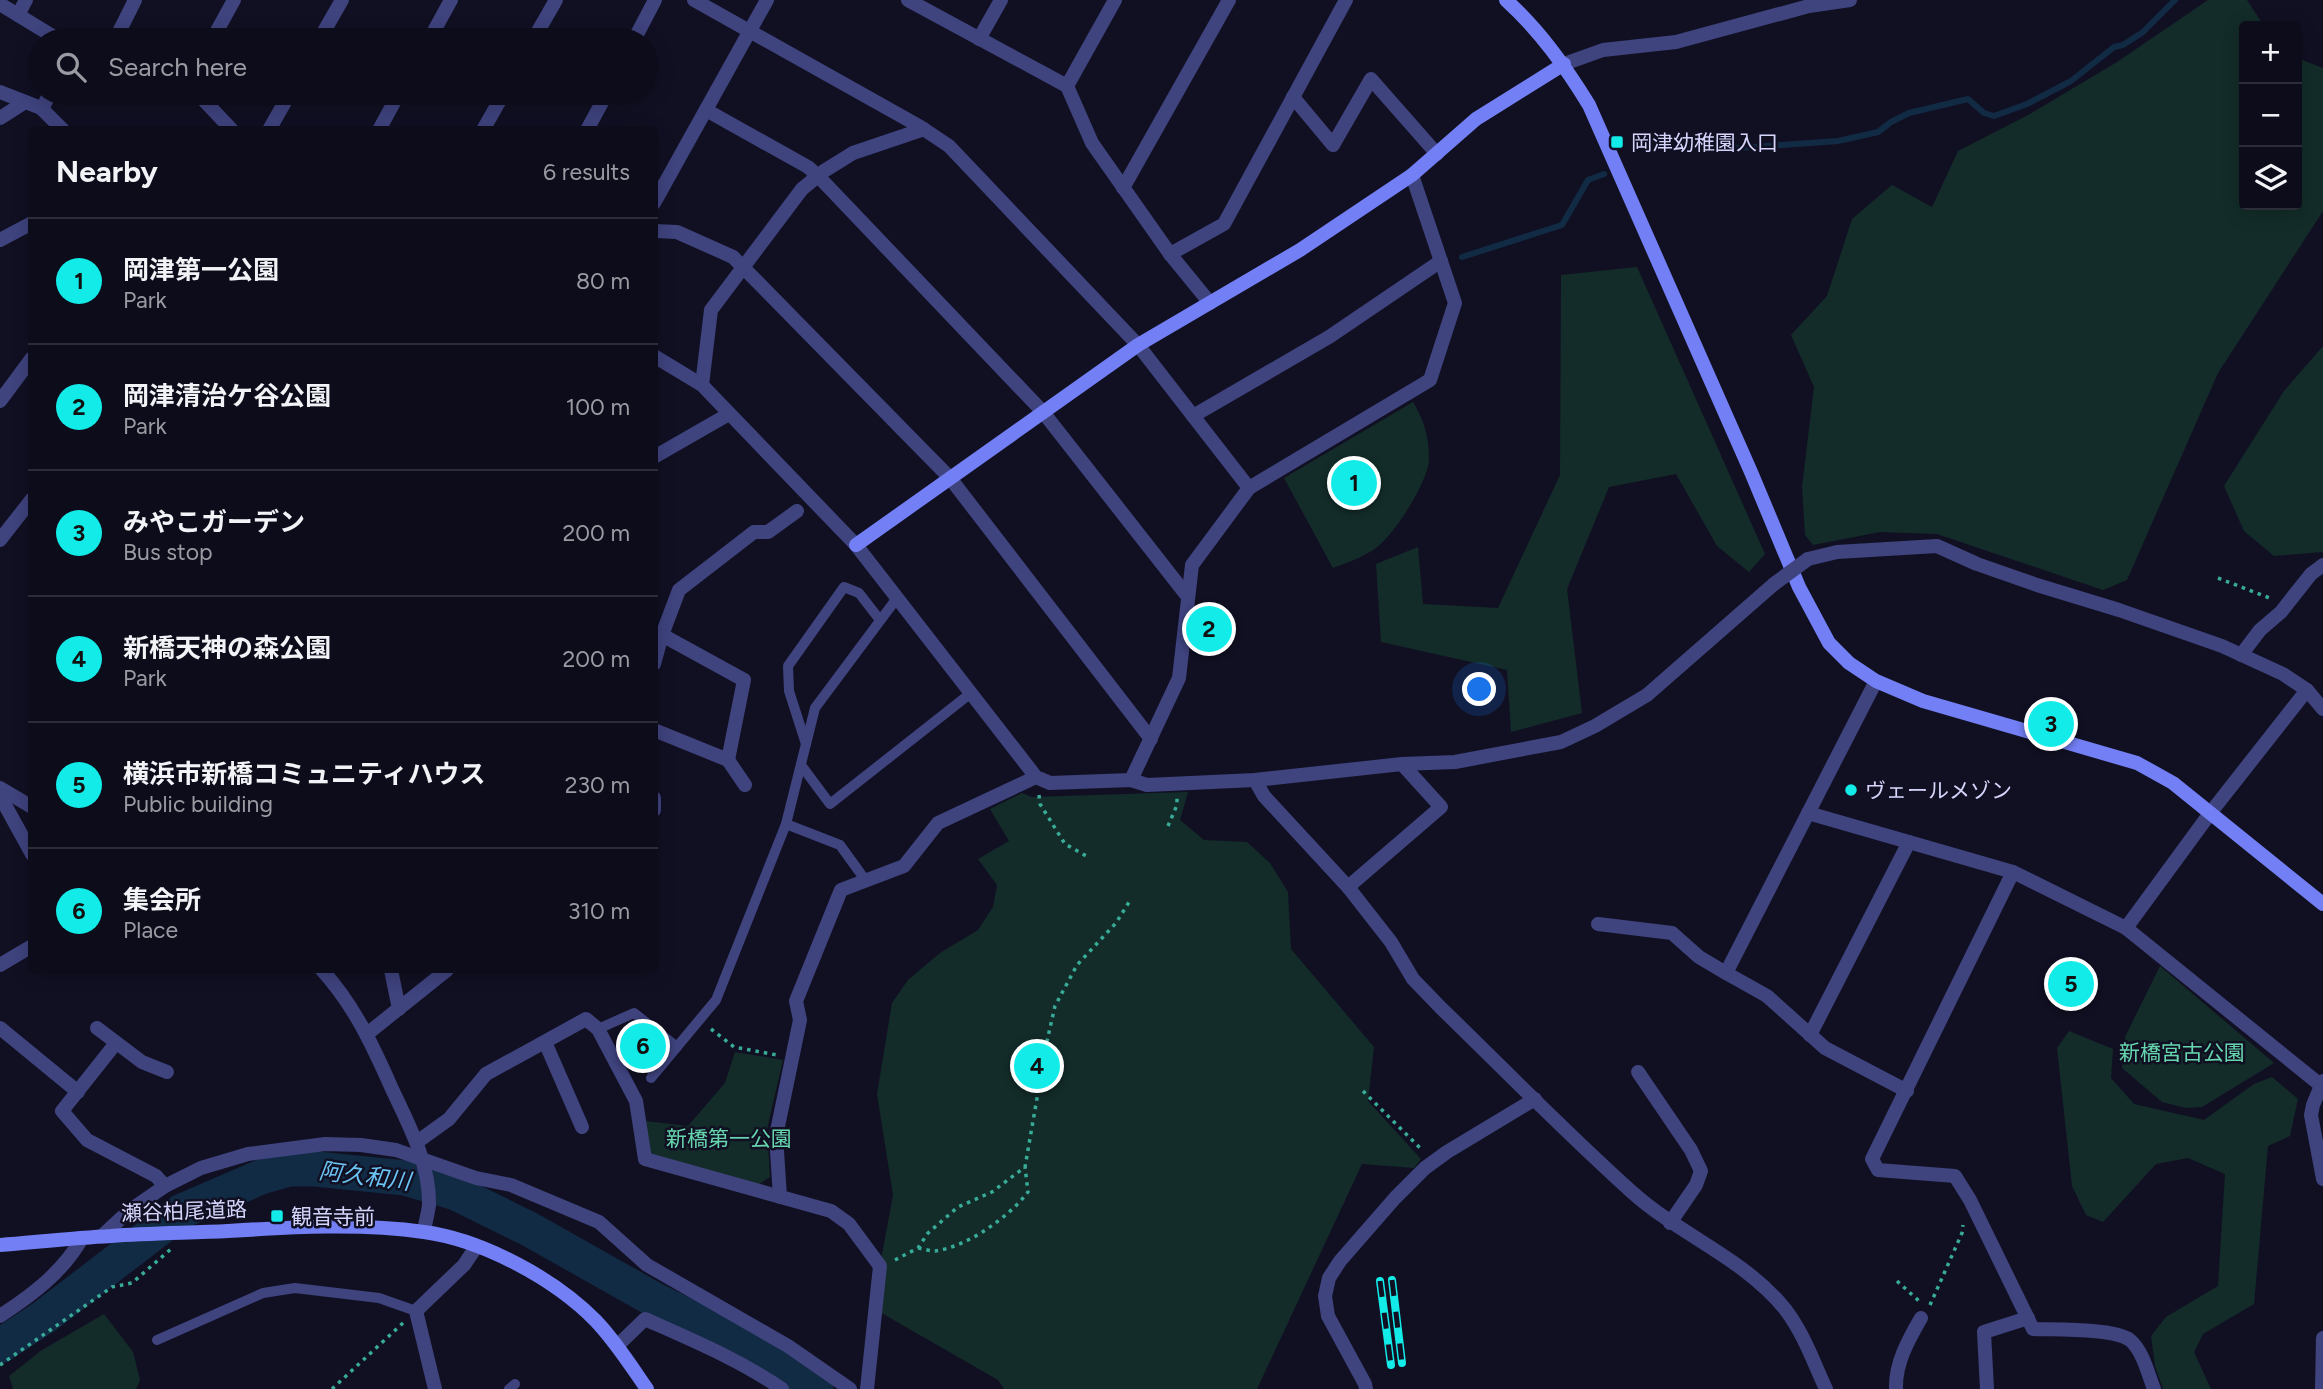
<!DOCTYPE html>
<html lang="en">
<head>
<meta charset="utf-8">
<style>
  body { margin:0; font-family:Figtree,"Noto Sans JP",sans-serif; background:#161523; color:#f1f3f6 }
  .controls { position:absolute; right:21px; top:21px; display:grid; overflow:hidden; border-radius:7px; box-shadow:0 4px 18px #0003 }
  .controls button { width:63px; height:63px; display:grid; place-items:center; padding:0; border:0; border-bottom:2px solid #2d2c39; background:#0d0c1a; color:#f1f3f6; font:35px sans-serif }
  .you { position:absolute; left:1480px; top:690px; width:24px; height:24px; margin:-18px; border:5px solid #fff; border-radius:50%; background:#1a73e8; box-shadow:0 0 0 10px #1a73e833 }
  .badge { display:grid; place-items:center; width:46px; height:46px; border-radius:50%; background:#12ebe8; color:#111; font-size:23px; font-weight:700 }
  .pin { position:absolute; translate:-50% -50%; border:4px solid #fff; box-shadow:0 2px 7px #0006 }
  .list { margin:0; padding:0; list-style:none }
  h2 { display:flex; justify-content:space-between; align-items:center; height:91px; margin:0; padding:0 28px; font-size:30px }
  h2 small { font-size:23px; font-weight:400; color:#9a9ba2 }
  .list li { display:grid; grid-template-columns:46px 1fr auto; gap:21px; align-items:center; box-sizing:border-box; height:126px; padding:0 28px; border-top:2px solid #2d2c39 }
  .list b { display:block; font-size:26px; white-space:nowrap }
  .list p { margin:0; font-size:23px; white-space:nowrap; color:#9a9ba2 }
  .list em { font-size:23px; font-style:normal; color:#9a9ba2 }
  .icon { flex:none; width:38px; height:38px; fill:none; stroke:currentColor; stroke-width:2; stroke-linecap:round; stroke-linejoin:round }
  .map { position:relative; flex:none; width:2323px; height:1389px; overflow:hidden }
  .search { position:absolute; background:#0d0c1a; box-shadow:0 4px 18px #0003; left:28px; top:28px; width:630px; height:77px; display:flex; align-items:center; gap:18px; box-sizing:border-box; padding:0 24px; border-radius:38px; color:#9a9ba2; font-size:26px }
  .panel { position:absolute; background:#0d0c1a; box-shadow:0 4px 18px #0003; left:28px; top:126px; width:630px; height:847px; border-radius:7px }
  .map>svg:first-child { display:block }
  .green { fill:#132c29 }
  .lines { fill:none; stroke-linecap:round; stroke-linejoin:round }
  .stream { stroke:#122b45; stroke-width:6 }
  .river { stroke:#122b45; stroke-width:35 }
  .path { stroke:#38ac98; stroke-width:3.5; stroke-dasharray:3.5 5; stroke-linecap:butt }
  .lane { stroke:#3f437e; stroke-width:10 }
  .street { stroke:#3f437e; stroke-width:14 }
  .secondary { stroke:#737ff4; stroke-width:14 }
  .rail-casing { stroke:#12ebe8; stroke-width:8 }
  .rail { stroke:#111023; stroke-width:5; stroke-dasharray:16; stroke-linecap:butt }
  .street-bridge { stroke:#3f437e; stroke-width:14 }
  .poi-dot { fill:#12ebe8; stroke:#111023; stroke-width:2.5 }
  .labels { text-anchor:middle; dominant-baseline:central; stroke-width:5; stroke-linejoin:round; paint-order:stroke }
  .poi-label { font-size:21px; fill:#d5d5fc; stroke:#111023; text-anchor:start }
  .park-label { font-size:21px; fill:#66d6ae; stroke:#111023 }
  .street-label { font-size:21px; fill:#d5d5fc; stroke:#111023 }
  .water-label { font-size:23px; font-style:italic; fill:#6bc4f4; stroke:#111023 }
</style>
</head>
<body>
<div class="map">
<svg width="2323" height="1389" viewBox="0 0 2323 1389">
  <rect width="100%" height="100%" fill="#111023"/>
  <g class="green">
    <path d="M 2208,0 L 2247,0 L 2264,26 L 2244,26 L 2244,205 L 2297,205 L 2297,58 L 2323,68 L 2323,211 L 2218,373 L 2127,580 L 2103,590 L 1937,534 L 1880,532 L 1813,545 L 1805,535 L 1802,487 L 1814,387 L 1791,335 L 1827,296 L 1852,219 L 1892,185 L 1932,207 L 1958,151 L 2030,114 L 2117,62 Z"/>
    <path d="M 1637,267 L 1765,554 L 1749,572 L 1717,546 L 1676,474 L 1609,487 L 1567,589 L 1582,713 L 1511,732 L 1507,670 L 1381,642 L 1376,564 L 1418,547 L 1423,604 L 1498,608 L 1560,475 L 1561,275 Z"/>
    <path d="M 2323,346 L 2323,552 L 2274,556 L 2244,531 L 2224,486 L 2284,391 Z"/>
    <path d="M 1413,402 C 1424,420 1429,437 1429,459 C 1429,481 1392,539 1373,550 C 1361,558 1346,563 1333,568 L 1284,478 Z"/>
    <path d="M 1193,612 L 1227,614 L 1226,645 L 1192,643 Z"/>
    <path d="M 1188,792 L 1180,820 L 1204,840 L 1247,842 L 1270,863 L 1288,892 L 1291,949 L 1374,1047 L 1368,1101 L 1421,1159 L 1414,1168 L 1362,1164 L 1257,1389 L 1004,1389 L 998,1380 L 878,1311 L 881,1260 L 893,1195 L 877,1094 L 892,1003 L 908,980 L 940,953 L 978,930 L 993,907 L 997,885 L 978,859 L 1009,841 L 990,809 L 1022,793 L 1032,797 Z"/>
    <path d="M 2160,966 L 2274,1063 L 2202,1107 L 2186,1108 L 2162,1102 L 2122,1068 L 2125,1037 Z"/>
    <path d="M 2069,1031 L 2113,1049 L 2111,1078 L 2134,1104 L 2204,1120 L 2254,1084 L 2272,1077 L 2298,1099 L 2290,1136 L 2268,1146 L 2254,1304 L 2203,1334 L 2194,1352 L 2211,1389 L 2163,1389 L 2155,1366 L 2151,1336 L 2166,1317 L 2218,1286 L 2225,1174 L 2188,1158 L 2156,1164 L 2103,1222 L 2086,1215 L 2072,1186 L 2057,1048 Z"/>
    <path d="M 735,1052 L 783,1060 L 767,1129 L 770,1177 L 758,1185 L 650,1156 L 645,1121 L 688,1126 L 725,1083 Z"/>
    <path d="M 104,1314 L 133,1352 L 140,1380 L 136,1389 L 13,1389 L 9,1376 L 42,1350 Z"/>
  </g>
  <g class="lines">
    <g class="stream">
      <path d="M 1724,149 L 1838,141 L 1878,132 L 1891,122 L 1909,113 L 1968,99 L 1984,113 L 1994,116 L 2027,104 L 2071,81 L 2114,47 L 2123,45 L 2143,32 L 2175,0"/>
      <path d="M 1462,257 L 1562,225 L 1588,180 L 1604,174"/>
    </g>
    <path class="river" d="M 0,1346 L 44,1317 L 182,1211 L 261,1177 L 289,1169 L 316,1169 L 405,1178 L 456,1193 L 529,1229 L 655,1300 L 754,1349 L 816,1389"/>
    <g class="path">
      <path d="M 2218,578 L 2272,599"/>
      <path d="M 1039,795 L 1040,804 L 1065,844 L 1090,858"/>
      <path d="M 1168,826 L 1177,805 L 1177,798"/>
      <path d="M 711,1029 L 734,1047 L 777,1055"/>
      <path d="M 1363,1091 L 1422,1150"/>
      <path d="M 918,1248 C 924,1249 930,1251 935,1251 C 967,1247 1009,1217 1028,1192 L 1025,1167"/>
      <path d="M 895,1260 L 918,1248 L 928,1233 L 958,1207 L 992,1192 L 1025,1167 L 1047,1041 L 1055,1006 L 1077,965 L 1116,923 L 1131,899"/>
      <path d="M 1897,1281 L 1919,1301 L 1919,1304"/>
      <path d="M 1930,1305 L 1962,1233 L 1963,1225"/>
      <path d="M 0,1365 L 112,1287 L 132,1283 L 171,1249"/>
      <path d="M 332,1389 L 404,1322"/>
    </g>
    <g class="lane">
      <path d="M 806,744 L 789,691 L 788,666 L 844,587 L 859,593 L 880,620"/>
      <path d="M 801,765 L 830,804 L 971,693"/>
      <path d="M 786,824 L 840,845 L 866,881"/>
      <path d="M 598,1029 L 634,1013 L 677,1047"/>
      <path d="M 651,1078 L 716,1000 L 786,824 L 815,708 L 897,598"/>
      <path d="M 157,1340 L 263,1293 L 295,1288 L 379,1298 L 416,1311"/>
      <path d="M 509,1389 L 515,1384"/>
    </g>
    <g class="street">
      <path d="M 694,0 L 919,126 L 949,146 L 1138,345 L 1249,488"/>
      <path d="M 908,0 L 1067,86 L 1092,143 L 1170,254 L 1210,303"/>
      <path d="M 0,4 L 59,40"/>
      <path d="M 18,15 L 26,0"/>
      <path d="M 979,39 L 1001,0"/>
      <path d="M 115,40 L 135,0"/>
      <path d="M 212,40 L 234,0"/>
      <path d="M 319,40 L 342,0"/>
      <path d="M 429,40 L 451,0"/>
      <path d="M 533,40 L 556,0"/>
      <path d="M 634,40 L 655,0"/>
      <path d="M 1564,64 L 1603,50 L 1676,42 L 1809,6 L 1850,0"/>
      <path d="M 1067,86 L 1115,0"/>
      <path d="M 0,92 L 41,108 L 63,130"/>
      <path d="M 197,93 L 232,130"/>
      <path d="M 1293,97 L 1333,145 L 1371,79 L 1437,154"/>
      <path d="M 42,109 L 50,93"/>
      <path d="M 706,110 L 808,167 L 818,176 L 1043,412 L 1188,597"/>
      <path d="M 0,118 L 25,102"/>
      <path d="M 269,130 L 290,93"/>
      <path d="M 379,130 L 399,93"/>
      <path d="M 483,130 L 504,93"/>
      <path d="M 587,130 L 607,93"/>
      <path d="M 1123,188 L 1229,0"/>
      <path d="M 654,203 L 767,0"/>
      <path d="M 654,231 L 677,232 L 733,257 L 950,478 L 1151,739"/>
      <path d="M 0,240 L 32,223"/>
      <path d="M 1170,254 L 1224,224 L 1346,0"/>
      <path d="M 654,356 L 702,385 L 856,545 L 1036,777 L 1050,783 L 1131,780 L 1147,785 L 1255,780 L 1402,764 L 1455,762 L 1561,742 L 1595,726 L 1647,695 L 1774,584"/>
      <path d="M 702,385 L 711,310 L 802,189 L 824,171 L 853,153 L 924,129"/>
      <path d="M 0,401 L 32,358"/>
      <path d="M 1193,416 L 1329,337 L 1441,261"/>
      <path d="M 654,457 L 729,414"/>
      <path d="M 0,540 L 32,499"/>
      <path d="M 1808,559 L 1837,552 L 1937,546 L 1977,564 L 2037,585 L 2119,610 L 2222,646 L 2283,674 L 2307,690 L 2323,709"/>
      <path d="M 2241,655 L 2260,630 L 2281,612 L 2311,574 L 2323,565"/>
      <path d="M 654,664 L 662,635 L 679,590 L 754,532 L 768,532 L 797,511"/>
      <path d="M 1876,681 L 1726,973 L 1767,996 L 1825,1048 L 1907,1091"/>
      <path d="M 654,730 L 728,760 L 744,680 L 662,635"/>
      <path d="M 728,760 L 745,785"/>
      <path d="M 1131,780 L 1179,678 L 1192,565 L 1249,488 L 1430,380 L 1455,303 L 1412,175"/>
      <path d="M 1255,780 L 1264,796 L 1348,887 L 1391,942 L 1413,979 L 1441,1008 C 1505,1070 1567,1134 1633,1193 C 1680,1235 1745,1259 1785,1309 C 1804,1334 1813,1361 1826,1389"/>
      <path d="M 0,788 L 32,807"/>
      <path d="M 0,796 L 32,854"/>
      <path d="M 654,798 L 654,810"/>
      <path d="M 1808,813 L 2013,872 L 2126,928 L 2323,1087"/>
      <path d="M 2013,872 L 1872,1159 L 1878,1170 L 1955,1176 L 1970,1200 L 2033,1329 C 2055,1330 2114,1328 2130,1340 C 2143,1351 2148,1374 2154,1389"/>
      <path d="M 1348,887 L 1441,807 L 1402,764"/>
      <path d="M 1598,924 L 1672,933 L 1699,957 L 1726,973"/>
      <path d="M 2126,928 L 2211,812 L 2307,690"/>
      <path d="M 0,965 L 32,946"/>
      <path d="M 322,970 C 354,1005 373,1046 392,1089 C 409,1125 430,1164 429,1205 C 428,1214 425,1223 424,1232"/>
      <path d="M 391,970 L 399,1009"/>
      <path d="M 0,1028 L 78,1092"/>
      <path d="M 97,1028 L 142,1062 L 167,1072"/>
      <path d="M 367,1034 L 447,970"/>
      <path d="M 1810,1035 L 1909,842"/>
      <path d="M 545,1042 L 582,1127"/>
      <path d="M 116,1043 L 62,1111 L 87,1140 L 156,1176 L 165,1186"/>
      <path d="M 1638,1072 L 1691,1150 L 1701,1171 L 1696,1185 L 1670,1223"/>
      <path d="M 2323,1081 L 2313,1105 L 2311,1115 L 2323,1179"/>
      <path d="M 417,1142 L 449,1119 L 486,1074 L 586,1019 L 598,1029 L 636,1101 L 645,1159 L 831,1211 L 849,1224 L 880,1266 L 867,1389"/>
      <path d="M 780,1197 L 776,1136 L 800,1020 L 796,1001 L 841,890 L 904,866 L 938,823 L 1036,777"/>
      <path d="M 102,1236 L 129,1211 L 165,1186 L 201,1168 L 248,1154 L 325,1144 L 361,1145 L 396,1150 L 476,1178 L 511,1185 L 599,1222 L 647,1265 L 788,1346 L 850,1389"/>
      <path d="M 0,1316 C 32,1295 63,1272 82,1238"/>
      <path d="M 617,1346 L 645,1319 C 692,1340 740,1360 782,1389"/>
      <path d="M 435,1389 L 416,1311 L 464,1265 L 476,1247"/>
      <path d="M 1366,1389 L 1365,1384 L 1328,1316 L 1325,1296 L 1329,1278 L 1340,1261 L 1395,1198 L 1425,1168 L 1447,1152 L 1535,1099"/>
      <path d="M 1896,1389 C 1895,1363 1909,1339 1921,1318"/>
      <path d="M 1987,1389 L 1984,1332 L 2028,1318"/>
      <path d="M 2322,1389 L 2323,1338"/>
    </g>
    <g class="secondary">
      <path d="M 1506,0 C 1540,31 1565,66 1589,105 L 1751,472 L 1799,587 L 1829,643 L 1849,663 L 1876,681 L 1923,701 L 2137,763 L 2173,783 L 2323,904"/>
      <path d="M 856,545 L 1138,345 L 1300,250 L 1412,175 L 1476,119 L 1564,64"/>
      <path d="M 0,1245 C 37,1242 74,1238 111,1236 C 150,1233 189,1233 228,1231 C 293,1227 360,1223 424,1232 C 483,1240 555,1279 596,1321 C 616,1342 631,1366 647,1389"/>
    </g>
    <defs>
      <g id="rail">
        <path d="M 1392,1280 L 1402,1363"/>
        <path d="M 1380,1281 L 1391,1365"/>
      </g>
    </defs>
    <use href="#rail" class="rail-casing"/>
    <use href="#rail" class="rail"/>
    <path class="street-bridge" d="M 1774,584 L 1808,559"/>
  </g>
  <g class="poi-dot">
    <rect x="1610" y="135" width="14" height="14" rx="3.5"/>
    <circle cx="1851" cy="790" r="7"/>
    <rect x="270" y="1209" width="14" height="14" rx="3.5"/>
  </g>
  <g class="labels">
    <g class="poi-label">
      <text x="1631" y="142">岡津幼稚園入口</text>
      <text x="1865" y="790">ヴェールメゾン</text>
      <text x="291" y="1216">観音寺前</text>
    </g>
    <g class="park-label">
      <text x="2182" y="1052">新橋宮古公園</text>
      <text x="729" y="1138">新橋第一公園</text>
    </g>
    <g class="street-label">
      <text transform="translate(184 1211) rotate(-2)">瀬谷柏尾道路</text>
    </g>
    <g class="water-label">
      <text transform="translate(365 1176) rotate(7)">阿久和川</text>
    </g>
  </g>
</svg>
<div class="controls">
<button>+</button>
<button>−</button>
<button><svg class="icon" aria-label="layers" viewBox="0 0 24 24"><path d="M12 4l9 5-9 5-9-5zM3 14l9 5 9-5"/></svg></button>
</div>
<div class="you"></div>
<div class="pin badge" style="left:1354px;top:483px">1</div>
<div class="pin badge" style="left:1209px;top:629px">2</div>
<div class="pin badge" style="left:2051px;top:724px">3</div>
<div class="pin badge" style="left:1037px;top:1066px">4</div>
<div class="pin badge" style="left:2071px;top:984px">5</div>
<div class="pin badge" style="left:643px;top:1046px">6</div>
<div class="search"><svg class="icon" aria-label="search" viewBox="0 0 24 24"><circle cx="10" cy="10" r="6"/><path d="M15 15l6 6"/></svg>Search here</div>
<section class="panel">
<h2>Nearby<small>6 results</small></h2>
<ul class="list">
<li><span class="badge">1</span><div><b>岡津第一公園</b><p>Park</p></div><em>80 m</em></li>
<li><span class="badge">2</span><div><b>岡津清治ケ谷公園</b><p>Park</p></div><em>100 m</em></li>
<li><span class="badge">3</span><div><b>みやこガーデン</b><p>Bus stop</p></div><em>200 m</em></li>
<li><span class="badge">4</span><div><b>新橋天神の森公園</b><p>Park</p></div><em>200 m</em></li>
<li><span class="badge">5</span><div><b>横浜市新橋コミュニティハウス</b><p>Public building</p></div><em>230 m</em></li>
<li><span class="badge">6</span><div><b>集会所</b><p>Place</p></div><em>310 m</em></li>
</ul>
</section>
</div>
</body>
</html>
